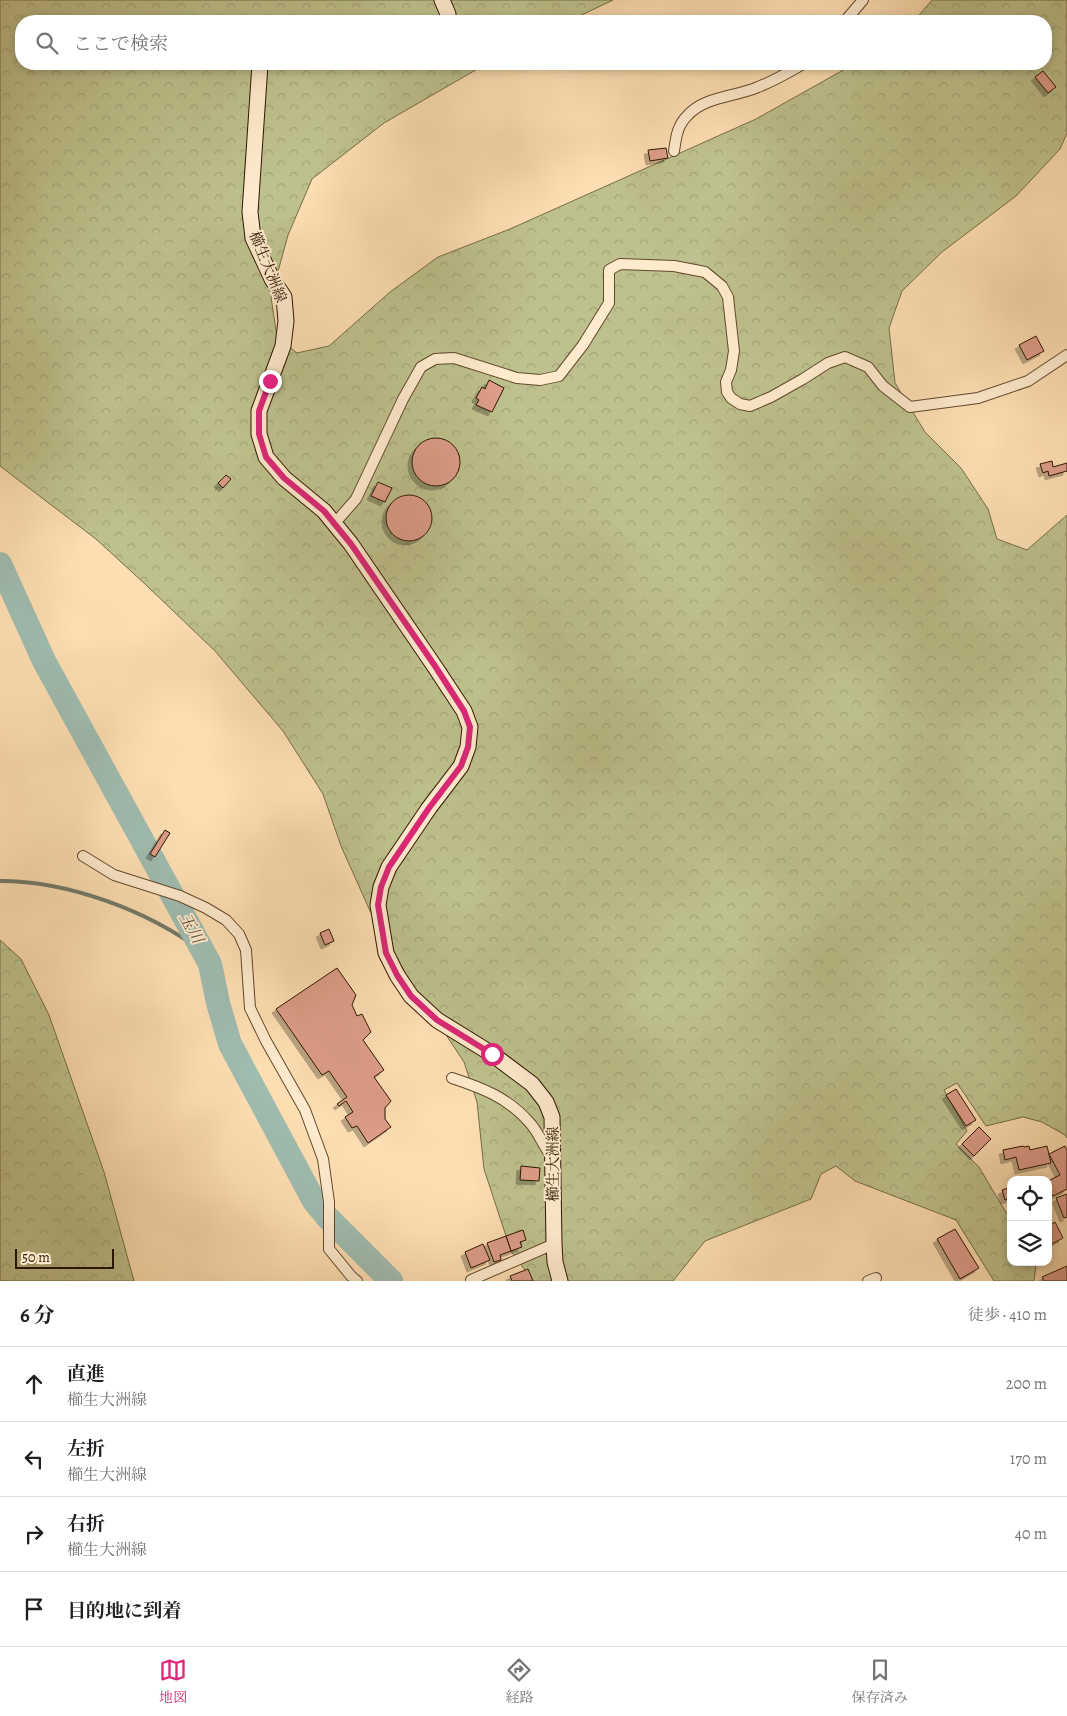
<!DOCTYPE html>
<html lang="ja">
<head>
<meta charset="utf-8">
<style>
  body { margin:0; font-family:Alegreya,"Noto Serif JP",serif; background:#f2f2f2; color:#202124 }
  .controls { position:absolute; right:15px; bottom:15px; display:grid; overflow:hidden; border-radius:10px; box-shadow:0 2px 8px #0003 }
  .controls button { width:45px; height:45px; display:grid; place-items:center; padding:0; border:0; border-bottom:1px solid #e0e0e0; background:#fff; color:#202124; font:25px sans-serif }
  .scale { position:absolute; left:15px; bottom:12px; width:99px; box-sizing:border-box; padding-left:5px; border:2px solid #2e1600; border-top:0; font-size:14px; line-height:18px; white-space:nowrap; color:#2e1600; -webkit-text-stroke:4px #feeacd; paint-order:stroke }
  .stop { position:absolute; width:15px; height:15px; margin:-11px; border:4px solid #db2777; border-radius:50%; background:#fff }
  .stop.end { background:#db2777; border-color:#fff; box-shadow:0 1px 5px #0008 }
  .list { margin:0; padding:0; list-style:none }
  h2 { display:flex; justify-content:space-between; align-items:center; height:65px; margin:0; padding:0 20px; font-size:21px }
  h2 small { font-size:16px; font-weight:400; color:#757577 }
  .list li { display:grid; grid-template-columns:32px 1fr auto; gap:15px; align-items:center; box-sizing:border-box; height:75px; padding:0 20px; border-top:1px solid #e0e0e0 }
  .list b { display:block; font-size:19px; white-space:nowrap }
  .list p { margin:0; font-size:16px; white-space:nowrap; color:#757577 }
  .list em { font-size:16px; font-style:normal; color:#757577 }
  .icon { flex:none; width:28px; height:28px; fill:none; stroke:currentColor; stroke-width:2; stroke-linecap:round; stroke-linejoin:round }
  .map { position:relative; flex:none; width:1067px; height:1281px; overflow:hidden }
  .search { position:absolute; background:#fff; box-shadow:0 2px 8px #0003; left:15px; right:15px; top:15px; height:55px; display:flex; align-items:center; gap:12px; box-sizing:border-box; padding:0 18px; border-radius:20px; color:#757577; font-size:19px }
  .sheet { height:365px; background:#fff }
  nav { display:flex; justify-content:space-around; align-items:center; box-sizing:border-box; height:70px; border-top:1px solid #e0e0e0; background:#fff; font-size:14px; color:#757577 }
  nav a { display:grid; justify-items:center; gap:2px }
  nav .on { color:#db2777 }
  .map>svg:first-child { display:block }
  .forest { fill:url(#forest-crowns); stroke:#766c46 }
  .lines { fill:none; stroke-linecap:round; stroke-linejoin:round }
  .stream { stroke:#727a6a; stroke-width:4 }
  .river { stroke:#9fbcb0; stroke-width:24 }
  .building { fill:#dd9d88; stroke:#2e1600; filter:url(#shadow) }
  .minor-casing { stroke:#62482c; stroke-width:12 }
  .secondary-casing { stroke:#2e1600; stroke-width:17 }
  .minor { stroke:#feeacd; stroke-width:10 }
  .secondary { stroke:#feeacd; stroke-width:15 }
  .route { stroke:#db2777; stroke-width:6 }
  .labels { text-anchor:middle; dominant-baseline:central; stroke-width:4; stroke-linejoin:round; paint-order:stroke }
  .street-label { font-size:15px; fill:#2e1600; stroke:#feeacd }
  .water-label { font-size:16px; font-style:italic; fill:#56503e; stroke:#feeacd }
</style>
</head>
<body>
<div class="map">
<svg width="1067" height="1281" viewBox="0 0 1067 1281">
  <defs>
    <pattern id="forest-crowns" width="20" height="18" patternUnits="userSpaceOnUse" patternTransform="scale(1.25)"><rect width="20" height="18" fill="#bec18d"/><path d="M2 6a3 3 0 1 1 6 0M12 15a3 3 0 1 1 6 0" fill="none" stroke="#a4a578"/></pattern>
    <filter id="shadow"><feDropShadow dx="-4" dy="4" stdDeviation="0" flood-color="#0004"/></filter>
  </defs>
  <rect width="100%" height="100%" fill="#fddeb2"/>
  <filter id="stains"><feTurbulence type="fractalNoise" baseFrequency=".004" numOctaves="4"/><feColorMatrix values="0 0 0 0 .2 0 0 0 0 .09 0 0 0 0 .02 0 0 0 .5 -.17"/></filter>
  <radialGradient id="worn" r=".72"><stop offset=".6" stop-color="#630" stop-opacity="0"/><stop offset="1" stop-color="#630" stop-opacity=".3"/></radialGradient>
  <g class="forest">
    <path d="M 0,0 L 613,0 L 569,21 L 21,21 L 21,64 L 486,64 L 384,123 L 312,179 L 288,235 L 271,297 L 277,337 L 297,353 L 329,346 L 390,292 L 438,257 L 510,229 L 756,119 L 854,64 L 1046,64 L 1046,21 L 914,21 L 932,0 L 1067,0 L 1067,133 L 1060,149 L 1016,196 L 942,252 L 902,291 L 889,328 L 895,383 L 925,432 L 961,468 L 988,509 L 997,539 L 1027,550 L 1067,515 L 1067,1138 L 1065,1135 L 1042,1122 L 1023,1117 L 986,1126 L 957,1083 L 944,1090 L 967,1131 L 956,1144 L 979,1167 L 1011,1221 L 1011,1262 L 1034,1262 L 1036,1266 L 1034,1281 L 994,1281 L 956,1220 L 855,1181 L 836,1166 L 821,1174 L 811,1199 L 705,1241 L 673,1281 L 533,1281 L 511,1251 L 506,1236 L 484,1169 L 477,1102 L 464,1062 L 407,976 L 370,911 L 341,846 L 323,794 L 283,731 L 215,651 L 145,584 L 96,539 L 0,466 Z"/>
    <path d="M 0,940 L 21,959 L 49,1015 L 104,1172 L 134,1281 L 0,1281 Z"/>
  </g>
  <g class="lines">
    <path class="stream" d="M 0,881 C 69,881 149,911 203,952"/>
    <path class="river" d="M 0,564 L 44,661 L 210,964 L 218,1003 L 230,1044 L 314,1201 L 327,1217 L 391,1281"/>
  </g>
  <g class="building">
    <path d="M 1043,71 L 1056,87 L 1048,93 L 1035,77 Z"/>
    <path d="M 666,148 L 668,158 L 650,161 L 648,150 Z"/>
    <path d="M 1036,336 L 1044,351 L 1027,360 L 1019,345 Z"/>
    <path d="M 489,380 L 504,388 L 492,412 L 476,405 L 479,400 L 476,398 L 482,387 L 485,389 Z"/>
    <circle cx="436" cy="462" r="24"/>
    <path d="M 1052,461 L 1053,467 L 1067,463 L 1067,471 L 1049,476 L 1048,471 L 1043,473 L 1040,464 Z"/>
    <path d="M 226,475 L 231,479 L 223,488 L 218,483 Z"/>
    <path d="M 378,482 L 392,488 L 385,502 L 371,496 Z"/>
    <circle cx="409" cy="518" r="23"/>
    <path d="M 165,830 L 170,833 L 155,857 L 150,854 Z"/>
    <path d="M 329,929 L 334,941 L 325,945 L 320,933 Z"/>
    <path d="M 337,968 L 356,995 L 352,1005 L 357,1016 L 362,1014 L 371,1032 L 363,1040 L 384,1070 L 374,1077 L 391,1101 L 385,1108 L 385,1119 L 391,1127 L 368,1143 L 357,1126 L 352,1128 L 345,1117 L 353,1112 L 346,1101 L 339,1106 L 337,1104 L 347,1097 L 329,1071 L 322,1075 L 276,1009 Z"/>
    <path d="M 956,1089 L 976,1120 L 966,1126 L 946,1095 Z"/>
    <path d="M 979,1127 L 991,1139 L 974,1156 L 962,1144 Z"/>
    <path d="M 1023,1146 L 1024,1147 L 1029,1146 L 1030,1150 L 1047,1146 L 1051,1163 L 1019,1170 L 1016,1157 L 1005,1160 L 1003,1150 Z"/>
    <path d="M 1065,1146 L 1067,1150 L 1067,1189 L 1053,1196 L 1048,1188 L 1048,1181 L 1060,1175 L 1049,1154 Z"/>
    <path d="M 521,1166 L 540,1168 L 539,1181 L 520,1180 Z"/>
    <path d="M 1011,1187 L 1011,1198 L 1005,1200 L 1002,1190 Z"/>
    <path d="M 1067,1194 L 1067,1217 L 1064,1218 L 1056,1198 Z"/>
    <path d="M 1055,1222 L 1063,1238 L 1048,1246 L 1048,1226 Z"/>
    <path d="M 955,1229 L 979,1268 L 960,1279 L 937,1239 Z"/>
    <path d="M 523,1230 L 526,1240 L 520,1242 L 522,1247 L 511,1251 L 506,1236 Z"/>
    <path d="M 506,1236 L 511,1251 L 500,1255 L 501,1260 L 494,1262 L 487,1243 Z"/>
    <path d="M 483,1244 L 490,1260 L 471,1268 L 465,1252 Z"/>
    <path d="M 1067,1266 L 1067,1281 L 1044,1281 L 1042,1277 Z"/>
    <path d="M 528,1269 L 533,1281 L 512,1281 L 510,1276 Z"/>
  </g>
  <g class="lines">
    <defs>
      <g id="minor">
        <path d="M 845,21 L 863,0"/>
        <path d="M 674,151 C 676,138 677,126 687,116 C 704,96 736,97 758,87 C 774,81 789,72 803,64"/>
        <path d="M 335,523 L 356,499 L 403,399 L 421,367 L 435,359 L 454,358 L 517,378 L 540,380 L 559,376 L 583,345 L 609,303 L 609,270 L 620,264 L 674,266 L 705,272 L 722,286 L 728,297 L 734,351 L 731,370 L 726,382 L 727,392 L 731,398 L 740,404 L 750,406 L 771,397 L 803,379 L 828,363 L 845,357 L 868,367 L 883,386 L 910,407 L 978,398 L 1028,381 L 1067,355"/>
        <path d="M 83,856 L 114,875 L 180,896 L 206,908 L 226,920 L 239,934 L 246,950 L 250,1008 L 266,1041 L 305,1110 L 323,1159 L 329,1202 L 329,1249 L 351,1276 L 357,1281"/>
        <path d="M 452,1078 C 482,1088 507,1097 529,1122 C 539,1132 543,1147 553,1158"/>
        <path d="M 471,1280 L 554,1244"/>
        <path d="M 868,1281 L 876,1278"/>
      </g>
      <g id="secondary">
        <path d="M 442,0 L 448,14 L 448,21"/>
        <path d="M 260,64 L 250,212 L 253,238 L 272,279 L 284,297 L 286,321 L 283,346 L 259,411 L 259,434 L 266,457 L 284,478 L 324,511 L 351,544 L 435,667 L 464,711 L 470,727 L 468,747 L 461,766 L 429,808 L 389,867 L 381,887 L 378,905 L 386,953 L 397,975 L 411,996 L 437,1020 L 492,1054 L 532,1084 L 546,1102 L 552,1117 L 554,1244 L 555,1262 L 560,1281"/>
      </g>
    </defs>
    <use href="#minor" class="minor-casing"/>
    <use href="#secondary" class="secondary-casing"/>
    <use href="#minor" class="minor"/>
    <use href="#secondary" class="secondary"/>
  </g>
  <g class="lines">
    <path class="route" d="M 270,381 L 259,411 L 259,434 L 266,457 L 284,478 L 324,511 L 351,544 L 435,666 L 464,711 L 470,727 L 468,747 L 461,766 L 429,808 L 389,867 L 381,887 L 378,905 L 386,953 L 397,975 L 411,996 L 437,1020 L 492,1054"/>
  </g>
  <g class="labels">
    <g class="street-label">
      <text transform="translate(268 267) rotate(68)">櫛生大洲線</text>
      <text transform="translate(553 1164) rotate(-90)">櫛生大洲線</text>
    </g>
    <g class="water-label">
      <text transform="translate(191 928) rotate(61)">玉川</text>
    </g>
  </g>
  <rect width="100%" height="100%" filter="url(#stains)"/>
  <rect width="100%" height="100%" fill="url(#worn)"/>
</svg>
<div class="controls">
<button><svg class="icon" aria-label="locate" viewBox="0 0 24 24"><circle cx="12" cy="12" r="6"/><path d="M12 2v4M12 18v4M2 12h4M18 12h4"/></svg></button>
<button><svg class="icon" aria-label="layers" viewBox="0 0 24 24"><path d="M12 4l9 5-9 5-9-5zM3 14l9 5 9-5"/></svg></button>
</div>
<div class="scale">50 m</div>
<div class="stop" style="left:492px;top:1054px"></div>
<div class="stop end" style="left:270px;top:381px"></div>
<div class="search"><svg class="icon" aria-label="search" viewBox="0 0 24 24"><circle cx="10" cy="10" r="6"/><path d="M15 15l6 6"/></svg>ここで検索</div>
</div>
<section class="sheet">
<h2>6 分<small>徒歩 · 410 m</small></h2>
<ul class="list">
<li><svg class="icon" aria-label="ahead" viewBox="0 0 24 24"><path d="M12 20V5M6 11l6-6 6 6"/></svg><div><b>直進</b><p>櫛生大洲線</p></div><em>200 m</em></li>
<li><svg class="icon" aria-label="left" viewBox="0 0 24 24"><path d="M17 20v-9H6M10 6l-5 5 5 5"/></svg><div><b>左折</b><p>櫛生大洲線</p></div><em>170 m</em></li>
<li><svg class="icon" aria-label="right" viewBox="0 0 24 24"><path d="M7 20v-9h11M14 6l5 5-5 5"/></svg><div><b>右折</b><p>櫛生大洲線</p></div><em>40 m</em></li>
<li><svg class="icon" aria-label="arrive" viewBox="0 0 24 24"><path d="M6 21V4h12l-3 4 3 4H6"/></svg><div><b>目的地に到着</b></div></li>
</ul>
</section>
<nav>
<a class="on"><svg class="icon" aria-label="map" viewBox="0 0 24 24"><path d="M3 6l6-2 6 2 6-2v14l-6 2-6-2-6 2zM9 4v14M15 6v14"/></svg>地図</a>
<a><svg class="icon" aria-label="directions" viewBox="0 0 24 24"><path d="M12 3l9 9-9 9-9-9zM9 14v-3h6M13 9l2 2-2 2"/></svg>経路</a>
<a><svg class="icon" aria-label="saved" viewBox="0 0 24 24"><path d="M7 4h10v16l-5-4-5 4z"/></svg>保存済み</a>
</nav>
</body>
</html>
